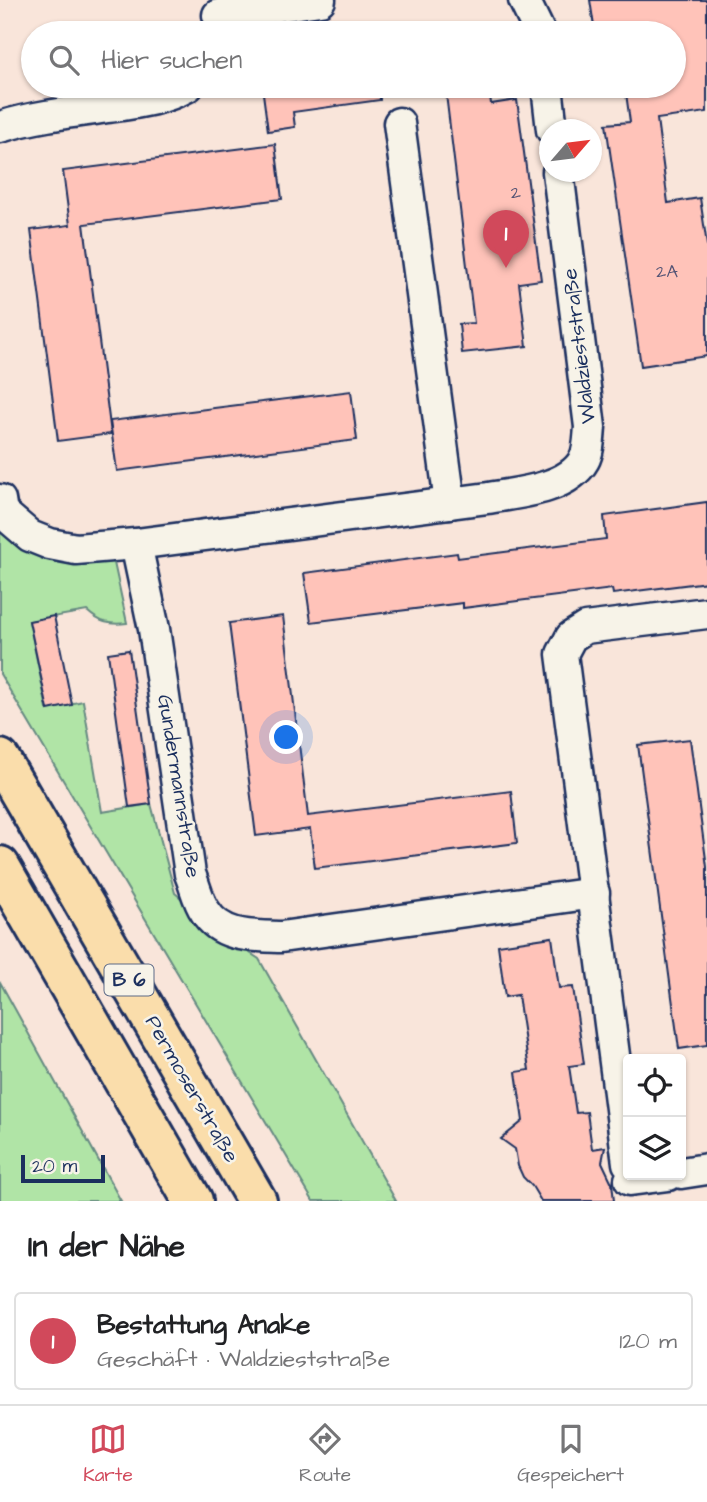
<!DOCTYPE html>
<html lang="de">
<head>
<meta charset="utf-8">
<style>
  body { margin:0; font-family:"Architects Daughter",sans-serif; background:#f6f6f6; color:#202124 }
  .controls { position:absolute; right:21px; bottom:21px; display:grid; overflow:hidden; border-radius:7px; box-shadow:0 2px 5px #0004 }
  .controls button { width:63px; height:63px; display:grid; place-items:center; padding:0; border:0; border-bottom:2px solid #e0e0e0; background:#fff; color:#202124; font:35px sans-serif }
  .compass { position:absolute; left:539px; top:119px; width:63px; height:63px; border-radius:50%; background:#fff; box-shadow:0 2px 5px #0004; rotate:62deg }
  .scale { position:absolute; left:21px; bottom:18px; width:84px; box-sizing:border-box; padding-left:7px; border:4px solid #1b2f5e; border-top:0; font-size:19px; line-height:24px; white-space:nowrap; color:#1b2f5e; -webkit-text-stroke:5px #f7f3e8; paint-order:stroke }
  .you { position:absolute; left:287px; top:738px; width:24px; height:24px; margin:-18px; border:5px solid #fff; border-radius:50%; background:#1a73e8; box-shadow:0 0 0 10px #1a73e833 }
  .badge { display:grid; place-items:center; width:46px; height:46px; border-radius:50%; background:#d1495b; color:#fff; font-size:23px; font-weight:700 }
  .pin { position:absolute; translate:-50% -58px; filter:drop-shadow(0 2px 4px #0008) }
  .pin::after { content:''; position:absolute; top:37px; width:24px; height:21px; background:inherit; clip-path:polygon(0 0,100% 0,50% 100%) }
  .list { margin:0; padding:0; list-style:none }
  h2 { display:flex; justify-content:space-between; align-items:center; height:91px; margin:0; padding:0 28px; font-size:30px }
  h2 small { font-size:23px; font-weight:400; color:#757577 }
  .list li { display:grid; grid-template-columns:46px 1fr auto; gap:21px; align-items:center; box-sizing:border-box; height:98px; margin:0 14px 14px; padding:0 14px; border:2px solid #e0e0e0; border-radius:7px }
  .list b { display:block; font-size:26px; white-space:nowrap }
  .list p { margin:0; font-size:23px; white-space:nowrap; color:#757577 }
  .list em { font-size:23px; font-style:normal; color:#757577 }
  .icon { flex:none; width:38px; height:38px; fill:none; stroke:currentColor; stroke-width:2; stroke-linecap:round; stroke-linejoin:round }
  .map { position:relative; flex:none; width:707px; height:1201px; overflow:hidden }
  .search { position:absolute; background:#fff; box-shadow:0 2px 5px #0004; left:21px; right:21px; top:21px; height:77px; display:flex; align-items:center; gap:18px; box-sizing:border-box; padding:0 24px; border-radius:38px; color:#757577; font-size:26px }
  .sheet { height:203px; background:#fff }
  nav { display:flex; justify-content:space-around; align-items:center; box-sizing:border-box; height:98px; border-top:2px solid #e0e0e0; background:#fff; font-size:19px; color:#757577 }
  nav a { display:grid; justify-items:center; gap:4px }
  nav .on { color:#d1495b }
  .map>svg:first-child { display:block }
  .green { fill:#b0e4a6; stroke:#668a82; stroke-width:2 }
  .building { fill:#ffc3b9; stroke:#1b2f5e; stroke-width:2 }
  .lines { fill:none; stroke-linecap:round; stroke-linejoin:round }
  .minor-casing { stroke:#1b2f5e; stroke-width:35 }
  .primary-casing { stroke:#1b2f5e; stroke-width:44 }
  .minor { stroke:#f7f3e8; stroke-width:30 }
  .primary { stroke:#faddab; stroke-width:38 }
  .labels { text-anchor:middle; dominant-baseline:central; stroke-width:5; stroke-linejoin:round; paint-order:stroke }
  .number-label { font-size:18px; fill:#545475 }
  .shield { fill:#f7f3e8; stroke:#5d6a87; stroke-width:2 }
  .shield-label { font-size:19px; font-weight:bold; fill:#1b2f5e }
  .street-label { font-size:21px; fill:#1b2f5e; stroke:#f7f3e8 }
</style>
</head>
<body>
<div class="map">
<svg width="707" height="1201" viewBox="0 0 707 1201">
  <rect width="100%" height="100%" fill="#f9e5da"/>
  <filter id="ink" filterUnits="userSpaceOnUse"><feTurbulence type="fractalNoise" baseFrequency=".0143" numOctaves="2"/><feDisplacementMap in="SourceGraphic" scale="14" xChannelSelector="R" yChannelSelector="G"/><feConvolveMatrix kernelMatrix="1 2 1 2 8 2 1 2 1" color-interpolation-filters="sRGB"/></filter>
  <g filter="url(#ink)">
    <g class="green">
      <path d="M 0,526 L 113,558 L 127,623 C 110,625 100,623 87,611 L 29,621 L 47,709 L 83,701 L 102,812 L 151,804 L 175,893 L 227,938 L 259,959 L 396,1201 L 313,1201 L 0,674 Z"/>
      <path d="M 0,982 L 121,1201 L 0,1201 Z"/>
    </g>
    <g class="building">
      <path d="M 590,0 L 707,0 L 707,112 L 657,119 L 668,203 L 700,198 L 707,245 L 707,356 L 641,366 L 606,124 L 630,122 L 625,86 L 674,86 L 674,33 L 595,33 Z"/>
      <path d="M 262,86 L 379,86 L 380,100 L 293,112 L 295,127 L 268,131 Z"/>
      <path d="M 445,86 L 489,86 L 491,104 L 517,100 L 541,280 L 519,283 L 527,346 L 462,353 L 459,324 L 474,323 Z"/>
      <path d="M 275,144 L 282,199 L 84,224 L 111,434 L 58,441 L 31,230 L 70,225 L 63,171 Z"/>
      <path d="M 351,391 L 357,440 L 117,471 L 110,421 Z"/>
      <path d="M 707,502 L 707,582 L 613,594 L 612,589 L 463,608 L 463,603 L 311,622 L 304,573 L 457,553 L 458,558 L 606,539 L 604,516 Z"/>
      <path d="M 54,616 L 72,705 L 48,710 L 29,621 Z"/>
      <path d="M 283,616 L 308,816 L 511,791 L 517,843 L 315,868 L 310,829 L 256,836 L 229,623 Z"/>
      <path d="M 129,650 L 151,804 L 129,807 L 108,653 Z"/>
      <path d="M 690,739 L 707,867 L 707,1045 L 679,1049 L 638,745 Z"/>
      <path d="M 552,937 L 559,988 L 573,987 L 584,1064 L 569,1066 L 576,1113 L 587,1112 L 592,1149 L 605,1147 L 602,1162 L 612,1183 L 614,1201 L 541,1201 L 532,1186 L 523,1177 L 518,1166 L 515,1149 L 501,1139 L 523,1121 L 516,1072 L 529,1070 L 518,995 L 505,997 L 498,945 Z"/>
    </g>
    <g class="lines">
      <defs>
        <g id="minor">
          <path d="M 524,0 L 540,33"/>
          <path d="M 218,15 L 320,0"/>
          <path d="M 547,86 L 552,130"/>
          <path d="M 399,123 L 450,503"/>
          <path d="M 0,127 C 35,116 72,112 109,107 C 136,103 163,100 188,86"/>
          <path d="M 0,500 L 2,512 L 30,536 L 50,544 L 76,549 L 136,544 L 488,498 C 518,493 568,489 584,460 C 589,451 589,437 590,427 L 558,172"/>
          <path d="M 136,544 L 154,629 L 190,874 C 195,886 198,901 205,911 C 221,938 254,936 281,937 L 594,893"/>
          <path d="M 628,1163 L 562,654 L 571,637 L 585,628 L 707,613"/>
          <path d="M 681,1173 L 707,1169"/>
          <path d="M 630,1180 L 668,1175"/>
        </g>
        <g id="primary">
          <path d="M 0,759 L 257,1201"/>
          <path d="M 0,866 L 193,1201"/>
        </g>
      </defs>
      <use href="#minor" class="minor-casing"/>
      <use href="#primary" class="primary-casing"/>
      <use href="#minor" class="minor"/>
      <use href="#primary" class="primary"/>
    </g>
  </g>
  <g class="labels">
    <g class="number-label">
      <text x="516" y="192">2</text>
      <text x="667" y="271">2A</text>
    </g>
    <rect class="shield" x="104.5" y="964.5" width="49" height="31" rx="5"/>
    <g class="shield-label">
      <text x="129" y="980">B 6</text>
    </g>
    <g class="street-label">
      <text transform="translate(579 346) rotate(-97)">Waldzieststraße</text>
      <text transform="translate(179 786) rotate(81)">Gundermannstraße</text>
      <text transform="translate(192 1089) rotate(60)">Permoserstraße</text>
    </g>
  </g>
</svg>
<div class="controls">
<button><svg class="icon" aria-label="locate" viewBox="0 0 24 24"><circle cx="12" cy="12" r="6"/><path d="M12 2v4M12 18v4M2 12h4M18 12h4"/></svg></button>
<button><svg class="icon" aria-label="layers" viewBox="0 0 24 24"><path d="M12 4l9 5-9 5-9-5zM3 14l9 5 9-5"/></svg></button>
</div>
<svg class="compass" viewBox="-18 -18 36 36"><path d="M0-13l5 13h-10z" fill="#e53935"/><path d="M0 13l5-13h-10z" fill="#757577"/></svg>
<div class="scale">20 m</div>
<div class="you"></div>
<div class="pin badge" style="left:506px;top:268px">1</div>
<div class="search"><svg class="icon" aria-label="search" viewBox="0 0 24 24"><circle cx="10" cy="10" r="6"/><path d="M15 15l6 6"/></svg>Hier suchen</div>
</div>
<section class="sheet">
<h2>In der Nähe<small></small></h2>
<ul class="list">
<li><span class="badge">1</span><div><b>Bestattung Anake</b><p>Geschäft · Waldzieststraße</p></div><em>120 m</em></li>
</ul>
</section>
<nav>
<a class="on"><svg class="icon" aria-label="map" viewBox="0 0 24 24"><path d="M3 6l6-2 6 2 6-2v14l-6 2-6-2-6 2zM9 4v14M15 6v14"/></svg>Karte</a>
<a><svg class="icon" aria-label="directions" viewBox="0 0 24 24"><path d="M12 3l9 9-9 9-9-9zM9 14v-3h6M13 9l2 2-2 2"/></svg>Route</a>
<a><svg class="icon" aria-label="saved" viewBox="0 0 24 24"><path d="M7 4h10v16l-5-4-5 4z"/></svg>Gespeichert</a>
</nav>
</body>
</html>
